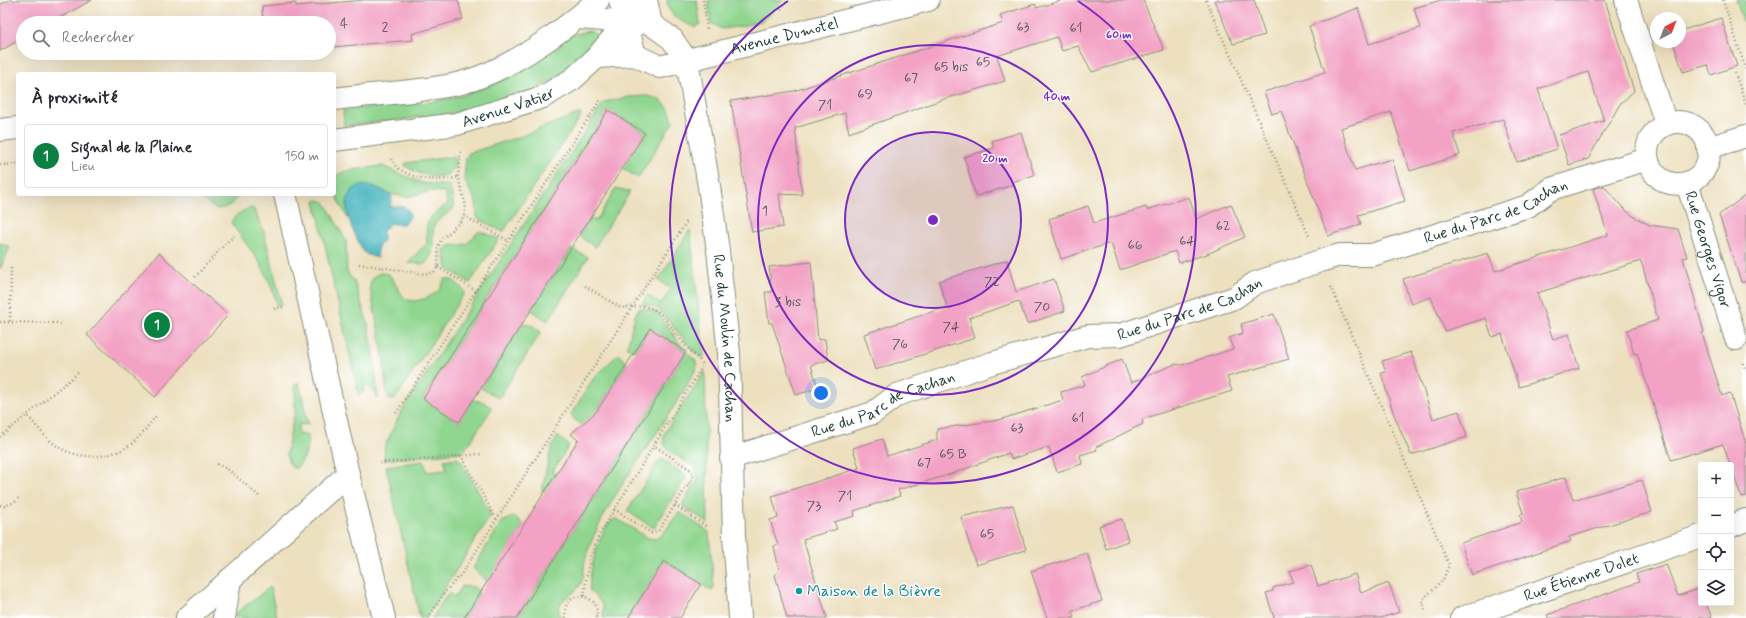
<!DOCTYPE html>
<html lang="fr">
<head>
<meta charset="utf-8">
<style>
  body { margin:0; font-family:Mynerve,sans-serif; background:#f7f7f7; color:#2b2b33 }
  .controls { position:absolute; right:12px; bottom:12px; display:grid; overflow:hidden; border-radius:4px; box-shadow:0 4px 16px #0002 }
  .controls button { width:36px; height:36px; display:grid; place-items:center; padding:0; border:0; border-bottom:1px solid #e1e1e2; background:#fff; color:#2b2b33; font:20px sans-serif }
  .compass { position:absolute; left:1650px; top:12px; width:36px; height:36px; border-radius:50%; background:#fff; box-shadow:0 4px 16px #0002; rotate:42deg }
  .you { position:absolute; left:821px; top:393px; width:14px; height:14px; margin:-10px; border:3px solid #fff; border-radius:50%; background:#1a73e8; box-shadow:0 0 0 6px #1a73e833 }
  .badge { display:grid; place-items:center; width:26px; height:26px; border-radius:50%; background:#0b8043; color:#fff; font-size:13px; font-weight:700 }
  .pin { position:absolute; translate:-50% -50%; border:2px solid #fff; box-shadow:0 1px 4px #0006 }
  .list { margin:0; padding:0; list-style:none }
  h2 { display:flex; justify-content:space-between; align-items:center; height:52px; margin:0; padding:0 16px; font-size:17px }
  h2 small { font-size:13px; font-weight:400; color:#7c7c81 }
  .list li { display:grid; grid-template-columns:26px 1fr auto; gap:12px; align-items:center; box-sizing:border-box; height:64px; margin:0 8px 8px; padding:0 8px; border:1px solid #e1e1e2; border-radius:4px }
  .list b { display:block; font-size:15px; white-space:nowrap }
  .list p { margin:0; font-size:13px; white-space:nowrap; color:#7c7c81 }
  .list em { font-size:13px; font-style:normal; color:#7c7c81 }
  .icon { flex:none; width:22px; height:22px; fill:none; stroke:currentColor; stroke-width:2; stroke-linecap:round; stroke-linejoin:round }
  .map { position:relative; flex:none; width:1746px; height:618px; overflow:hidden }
  .search { position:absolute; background:#fff; box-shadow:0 4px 16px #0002; left:16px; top:16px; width:320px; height:44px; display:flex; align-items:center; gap:10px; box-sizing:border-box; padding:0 14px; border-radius:22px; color:#7c7c81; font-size:15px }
  .panel { position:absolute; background:#fff; box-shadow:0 4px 16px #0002; left:16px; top:72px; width:320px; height:124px; border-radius:4px }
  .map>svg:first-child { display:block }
  .green { fill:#90d690; stroke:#588a62 }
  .water { fill:#44b4be; stroke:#327879 }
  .building { fill:#f3a2c5 }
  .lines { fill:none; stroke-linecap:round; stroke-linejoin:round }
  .minor-casing { stroke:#868e7a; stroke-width:24 }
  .major-casing { stroke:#868e7a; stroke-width:24 }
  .path { stroke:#868e7a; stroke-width:2.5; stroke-dasharray:1 3; stroke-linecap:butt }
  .minor { stroke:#fff; stroke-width:22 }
  .major { stroke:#fff; stroke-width:22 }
  .ring { fill:none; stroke:#7b2cbf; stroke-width:2 }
  .culture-dot { fill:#0f9aa8; stroke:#fff; stroke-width:1.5 }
  .labels { text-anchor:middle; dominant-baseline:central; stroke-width:3; stroke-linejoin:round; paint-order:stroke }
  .number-label { font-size:14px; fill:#545658 }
  .street-label { font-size:16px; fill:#1f3d34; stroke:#fff }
  .culture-label { font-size:16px; fill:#0d838f; stroke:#fff; text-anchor:start }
  .centre { fill:#7b2cbf; stroke:#fff; stroke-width:2 }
  .ring-label { font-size:12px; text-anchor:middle; font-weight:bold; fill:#7b2cbf; stroke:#fff; stroke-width:3; stroke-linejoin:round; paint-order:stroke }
</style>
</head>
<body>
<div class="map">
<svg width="1746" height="618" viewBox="0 0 1746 618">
  <rect width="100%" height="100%" fill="#fff"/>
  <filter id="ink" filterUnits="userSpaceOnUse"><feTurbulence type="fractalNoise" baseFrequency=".025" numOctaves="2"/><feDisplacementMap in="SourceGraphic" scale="8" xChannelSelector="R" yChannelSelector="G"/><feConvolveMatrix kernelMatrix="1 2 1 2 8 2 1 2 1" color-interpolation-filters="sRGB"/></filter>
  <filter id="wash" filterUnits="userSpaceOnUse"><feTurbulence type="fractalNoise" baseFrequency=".012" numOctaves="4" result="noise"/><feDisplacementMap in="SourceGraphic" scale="16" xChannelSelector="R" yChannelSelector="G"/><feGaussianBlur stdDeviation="0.9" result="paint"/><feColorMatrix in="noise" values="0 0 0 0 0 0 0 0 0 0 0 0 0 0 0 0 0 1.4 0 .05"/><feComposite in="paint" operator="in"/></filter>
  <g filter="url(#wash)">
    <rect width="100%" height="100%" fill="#ede0bf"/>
    <g class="green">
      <path d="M 667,0 L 697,0 L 700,24 L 696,27 C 683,23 668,16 667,0 Z"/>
      <path d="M 708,0 L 783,0 L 765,20 L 743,26 L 722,29 L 711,23 Z"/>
      <path d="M 1736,0 L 1746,0 L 1746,30 Z"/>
      <path d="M 587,31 L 594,32 L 597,38 L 596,41 L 572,69 L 539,88 L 450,114 L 344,126 L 343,110 L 431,102 L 465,95 L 506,79 L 526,68 L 566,37 Z"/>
      <path d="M 647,96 C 663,99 670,106 673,122 L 638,178 L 622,168 L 645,133 L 608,110 L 423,398 L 459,422 L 473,400 L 483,402 L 492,408 L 467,447 L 460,452 L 384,460 L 385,446 L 401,412 L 604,102 L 629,97 Z"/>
      <path d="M 580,113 L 581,116 L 503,232 L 479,219 L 477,217 L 476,202 L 464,179 L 466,158 L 469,153 L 519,137 Z"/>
      <path d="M 452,157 L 456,159 C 457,163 456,164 454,168 C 445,184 417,174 405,166 L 406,163 Z"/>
      <path d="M 382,166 L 422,183 L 450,186 L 454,208 L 434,224 L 432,254 L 425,264 L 407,263 L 427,243 C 425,218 428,218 448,204 L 445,192 L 431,191 L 406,197 L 390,194 L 373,186 L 346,204 L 348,219 C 342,207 329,188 337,175 L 346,171 Z"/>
      <path d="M 616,188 L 630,192 L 595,247 L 579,236 L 590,218 L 596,221 Z"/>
      <path d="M 196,194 L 237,194 C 235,205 226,208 216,209 Z"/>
      <path d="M 319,200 L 325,202 L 346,241 L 347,272 L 354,281 L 368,324 L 373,349 L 378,399 L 374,391 L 367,385 L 365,385 L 363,391 L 359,396 L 315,201 Z"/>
      <path d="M 253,208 L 264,232 L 282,305 L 277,306 C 269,270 252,252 231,223 C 234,215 244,209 253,208 Z"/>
      <path d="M 690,230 L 704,357 L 696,354 L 659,309 L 655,307 L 642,304 L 647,295 L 661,304 L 671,289 L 658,280 Z"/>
      <path d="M 479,231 L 499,239 L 470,283 L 447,268 L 444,250 L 448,246 L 467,244 Z"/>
      <path d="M 0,243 L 10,247 L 0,269 Z"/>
      <path d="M 571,249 L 588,257 L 548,321 L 531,310 Z"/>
      <path d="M 381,273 L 389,274 C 394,280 399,293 405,298 C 414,305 432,297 439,290 C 442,287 442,282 445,279 C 454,278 460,286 465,292 L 395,399 L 390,400 L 387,394 L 382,348 L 370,288 C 370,280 373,275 381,273 Z"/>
      <path d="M 639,308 L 648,309 L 658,313 L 686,352 L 695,360 L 697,365 L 696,369 C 671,416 638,457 611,503 C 601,520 591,539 586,558 C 583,566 585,577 580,585 C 573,598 554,597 560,618 L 517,618 L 686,352 L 650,328 L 635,351 L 627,347 L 635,315 Z"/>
      <path d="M 523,323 L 533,326 L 541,332 L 499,398 L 481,388 Z"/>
      <path d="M 618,354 L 627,363 L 586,428 L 574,419 L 571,414 L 593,379 Z"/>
      <path d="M 705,371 L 708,523 L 683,506 L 683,503 L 698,479 L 696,469 C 686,457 656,453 665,432 Z"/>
      <path d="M 299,383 L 308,424 L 298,425 L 299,435 L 308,435 C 308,446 306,461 296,468 L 293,468 L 289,463 L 286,455 L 295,410 L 295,384 Z"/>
      <path d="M 558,436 L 569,446 L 552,472 L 556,475 L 545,492 L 542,490 L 551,448 Z"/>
      <path d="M 457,458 L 462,462 L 491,515 L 426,618 L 420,618 L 386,466 L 424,461 L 427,472 L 447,470 L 444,460 Z"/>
      <path d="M 661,458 L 687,476 L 654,528 L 627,511 Z"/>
      <path d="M 678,513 L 681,513 L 709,532 L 714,587 L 712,591 L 664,561 L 628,618 L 603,618 C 605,602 599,601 590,591 C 587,577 601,519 617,519 L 648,538 L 656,539 L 663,534 Z"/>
      <path d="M 515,516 L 523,526 L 488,582 L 473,568 L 502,522 Z"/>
      <path d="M 462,586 L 474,587 L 479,594 L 464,618 L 432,618 L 448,593 L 455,597 Z"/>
      <path d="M 270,587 L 277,618 L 235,618 L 235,614 Z"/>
    </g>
    <path class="water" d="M 362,185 L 373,186 L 390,194 L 392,198 L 390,207 C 417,200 416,231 390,223 L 383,231 L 383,240 L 377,249 L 378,258 C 374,257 370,256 366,254 C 361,249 358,241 355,235 C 348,219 338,191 362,185 Z"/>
    <g id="blocks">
      <g class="building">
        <path d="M 9,0 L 92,0 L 50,23 L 23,23 L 23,38 L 0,51 L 0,5 Z"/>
        <path d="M 365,0 L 458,0 L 463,19 L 412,34 L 413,40 L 332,47 L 332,43 L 329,43 L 329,23 L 263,23 L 262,6 L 296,3 L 296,6 Z"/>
        <path d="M 1063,0 L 1143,0 L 1164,50 L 1092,72 L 1078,46 L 1062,51 L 1057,37 L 997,56 L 1005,81 L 938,101 L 849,133 L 845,113 L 795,128 L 802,195 L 779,194 L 783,227 L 752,232 L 731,101 L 794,91 L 1003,23 L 1000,15 L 1035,4 L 1037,8 Z"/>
        <path d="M 1214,0 L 1254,0 L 1265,35 L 1233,44 Z"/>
        <path d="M 1441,0 L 1605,0 L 1634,91 L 1620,104 L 1588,159 L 1569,165 L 1559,135 L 1604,121 L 1588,72 L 1538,89 L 1557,149 L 1517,162 L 1503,119 L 1453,133 L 1460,155 L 1410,171 L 1391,112 L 1341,128 L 1355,170 L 1392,159 L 1405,201 L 1358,215 L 1361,224 L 1328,236 L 1281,111 L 1272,114 L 1264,92 L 1325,72 L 1309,26 L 1358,8 L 1369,44 L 1420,28 L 1414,8 Z"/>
        <path d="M 1721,18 L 1737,66 L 1711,75 L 1708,65 L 1683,72 L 1673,42 L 1680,42 L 1680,31 Z"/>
        <path d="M 608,110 L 645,133 L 459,422 L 423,399 Z"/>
        <path d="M 1021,132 L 1034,175 L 1012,182 L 1013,185 L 976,196 L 964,157 L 994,148 L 992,141 Z"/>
        <path d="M 1604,186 L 1624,209 L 1636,218 L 1650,225 L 1678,229 L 1687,257 L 1683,258 L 1704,332 L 1702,333 L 1722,396 L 1730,393 L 1746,444 L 1746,496 L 1741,497 L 1723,444 L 1671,460 L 1637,353 L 1634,354 L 1627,330 L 1658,320 L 1641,261 L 1537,293 L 1553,339 L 1569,334 L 1579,368 L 1519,387 L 1502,334 L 1492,337 L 1486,318 L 1445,331 L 1431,297 L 1411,304 L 1403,279 L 1488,253 L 1495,271 L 1608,235 L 1593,189 Z"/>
        <path d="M 1746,195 L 1746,282 L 1741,282 L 1719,215 Z"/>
        <path d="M 1189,197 L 1196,219 L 1231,204 L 1245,237 L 1207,254 L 1179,263 L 1175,251 L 1120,270 L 1111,243 L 1061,259 L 1049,219 L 1088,206 L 1094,223 L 1146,207 L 1147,210 Z"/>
        <path d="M 159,253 L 228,315 L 155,397 L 87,335 Z"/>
        <path d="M 1007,260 L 1016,292 L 1054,279 L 1065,311 L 1027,324 L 1019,301 L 969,318 L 975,338 L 875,370 L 864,334 L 947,307 L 939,281 Z"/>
        <path d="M 811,262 L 818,340 L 825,339 L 828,360 L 811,365 L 818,388 L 796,395 L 772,323 L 769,323 L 765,292 L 772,292 L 769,267 Z"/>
        <path d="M 1274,314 L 1289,359 L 1227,377 L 1232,391 L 1142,419 L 1143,424 L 1096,447 L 1097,450 L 1080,455 L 1082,464 L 1057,472 L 1049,447 L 1011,459 L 1009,453 L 948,475 L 898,490 L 900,496 L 854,511 L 855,516 L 834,522 L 837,529 L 803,539 L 827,618 L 787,618 L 775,575 L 779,570 L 774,546 L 778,545 L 770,520 L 778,518 L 772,496 L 859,468 L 853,448 L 882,439 L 887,456 L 937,440 L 937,429 L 999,420 L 1063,400 L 1061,392 L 1085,385 L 1082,377 L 1122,359 L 1131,383 L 1175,364 L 1182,365 L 1233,349 L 1229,338 L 1243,333 L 1241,324 Z"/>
        <path d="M 650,328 L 686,352 L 517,618 L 464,618 L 578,440 L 571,434 L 597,411 Z"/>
        <path d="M 1411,352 L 1433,419 L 1459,411 L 1467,437 L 1411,455 L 1394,415 L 1381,373 L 1386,372 L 1382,361 Z"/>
        <path d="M 1566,477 L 1573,500 L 1642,480 L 1652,512 L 1569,537 L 1571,541 L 1472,575 L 1461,543 L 1522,522 L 1520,515 L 1523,513 L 1516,492 Z"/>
        <path d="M 1013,505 L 1026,550 L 976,565 L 961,517 Z"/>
        <path d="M 1122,519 L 1128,541 L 1106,549 L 1099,526 Z"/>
        <path d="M 1087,553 L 1102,601 L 1072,611 L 1074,618 L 1047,618 L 1031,571 Z"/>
        <path d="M 664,561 L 701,584 L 688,605 L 680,618 L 628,618 Z"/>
        <path d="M 1666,564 L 1678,596 L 1701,588 L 1701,603 L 1706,603 L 1712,618 L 1548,618 L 1547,615 L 1639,582 L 1636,574 Z"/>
        <path d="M 1311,565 L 1318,586 L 1355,574 L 1361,593 L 1389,583 L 1399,612 L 1381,618 L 1274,618 L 1266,593 L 1273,591 L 1273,588 L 1293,582 L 1290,571 Z"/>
      </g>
    </g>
  </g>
  <g filter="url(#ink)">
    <use href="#blocks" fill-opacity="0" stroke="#868e7a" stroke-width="1"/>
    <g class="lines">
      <defs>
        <g id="minor">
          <path d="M 620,0 L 635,55"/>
          <path id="s1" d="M 646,0 L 651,24 L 672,39 L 687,61 L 709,186 L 718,251 L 729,353 L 734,536 L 740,618"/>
          <path d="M 1626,0 L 1666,124"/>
          <path d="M 579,18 L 642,23"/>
          <path id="s2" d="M 597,57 L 635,55 L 660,67 L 928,0"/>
          <circle cx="1678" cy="153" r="31"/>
          <path d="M 1708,148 L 1746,136"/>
          <path id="s3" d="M 1687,183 L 1736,339"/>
          <path d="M 285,194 L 348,474 L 384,618"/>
          <path id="s4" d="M 731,458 L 873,413 L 897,395 L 992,363 L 1088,336 L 1120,335 L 1234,298 L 1255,283 L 1320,261 L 1340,255 L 1372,255 L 1528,206 L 1551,189 L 1647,159"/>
          <path d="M 1731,526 L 1746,520"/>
          <path d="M 187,618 L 348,474"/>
          <path d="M 224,618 L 230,579"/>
          <path id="s5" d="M 1462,618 L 1701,536"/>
        </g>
        <g id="major">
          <path d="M 334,99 C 376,93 420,93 461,83 C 508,71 562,32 598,0"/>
          <path d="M 0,130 L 18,128"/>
          <path id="s6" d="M 334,140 L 457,124 L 543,97 L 573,79 L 597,57 L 644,0"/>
        </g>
      </defs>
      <use href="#minor" class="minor-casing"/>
      <use href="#major" class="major-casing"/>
      <g class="path">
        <path d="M 703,0 L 707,29"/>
        <path d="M 1206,0 L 1310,238"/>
        <path d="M 1723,0 L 1746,70"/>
        <path d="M 781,9 L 788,0"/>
        <path d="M 1735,73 L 1746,105"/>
        <path d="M 391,159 C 402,180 438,183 458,177"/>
        <path d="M 0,165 L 18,164"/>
        <path d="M 464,216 L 509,241"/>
        <path d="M 359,264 L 425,274 L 434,272 L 438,267 L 438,247 L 441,240 L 460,222 L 464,216 L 466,206 L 458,177 L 461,149"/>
        <path d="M 438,267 L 476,291"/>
        <path d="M 195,277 L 227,242 L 234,236"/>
        <path d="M 585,286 L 621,308 L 641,306 L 651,308 L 660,313 L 684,344 L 703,364"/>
        <path d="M 1331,287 L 1449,565 L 1443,580 L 1422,600 L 1426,612"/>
        <path d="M 274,309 L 283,307"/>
        <path d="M 10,321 L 11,266"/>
        <path d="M 0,322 L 64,323"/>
        <path d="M 1743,363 L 1746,371"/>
        <path d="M 78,373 L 27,415 C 36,425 46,439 57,446 C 80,462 118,459 137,439 C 144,432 150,423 157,415"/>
        <path d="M 396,413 L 601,99"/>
        <path d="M 0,437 L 27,415"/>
        <path d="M 461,455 L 496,519"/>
        <path d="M 380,463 L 482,454"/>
        <path d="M 217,464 L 229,470 L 261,498"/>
        <path d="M 0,505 L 4,506 L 15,502 L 20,496"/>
        <path d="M 675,505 L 707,527"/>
        <path d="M 614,509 L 651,533 L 659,530 L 693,477 L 691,470 L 653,445"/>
        <path d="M 584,596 L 589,559 L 599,535 L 702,367"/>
        <path d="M 428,618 L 445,592 L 463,572 L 687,221"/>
        <path d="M 566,618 C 559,588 604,591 596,618"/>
      </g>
      <use href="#minor" class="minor"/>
      <use href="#major" class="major"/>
    </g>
  </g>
  <circle cx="933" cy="220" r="88" fill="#7b2cbf" fill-opacity=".12"/>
  <g class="ring">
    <circle cx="933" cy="220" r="88"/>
    <circle cx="933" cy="220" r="175"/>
    <path d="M1078 1A263 263 0 1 1 788 1"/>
  </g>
  <circle class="culture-dot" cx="799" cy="591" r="4"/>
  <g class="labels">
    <g class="number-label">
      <text x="344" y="24">4</text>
      <text x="385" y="27">2</text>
      <text x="1023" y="27">63</text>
      <text x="1076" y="28">61</text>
      <text x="983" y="62">65</text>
      <text x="951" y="67">65 bis</text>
      <text x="911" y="78">67</text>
      <text x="865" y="94">69</text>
      <text x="825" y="105">71</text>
      <text x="765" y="211">1</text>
      <text x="1223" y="226">62</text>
      <text x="1187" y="241">64</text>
      <text x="1135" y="245">66</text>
      <text x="992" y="282">72</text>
      <text x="788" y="302">3 bis</text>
      <text x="1042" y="307">70</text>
      <text x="951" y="327">74</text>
      <text x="900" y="344">76</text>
      <text x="1078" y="418">61</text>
      <text x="1017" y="428">63</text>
      <text x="953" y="454">65 B</text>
      <text x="924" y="463">67</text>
      <text x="845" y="496">71</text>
      <text x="814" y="506">73</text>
      <text x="987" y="534">65</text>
    </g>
    <g class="street-label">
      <text stroke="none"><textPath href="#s2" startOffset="194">Avenue Dumotel</textPath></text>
      <text stroke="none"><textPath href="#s6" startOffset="178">Avenue Vatier</textPath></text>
      <text stroke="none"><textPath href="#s4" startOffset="810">Rue du Parc de Cachan</textPath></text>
      <text stroke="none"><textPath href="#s3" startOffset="70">Rue Georges Vigor</textPath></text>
      <text stroke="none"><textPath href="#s4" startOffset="486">Rue du Parc de Cachan</textPath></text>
      <text stroke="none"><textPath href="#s1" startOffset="357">Rue du Moulin de Cachan</textPath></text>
      <text stroke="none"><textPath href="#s4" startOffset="162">Rue du Parc de Cachan</textPath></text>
      <text stroke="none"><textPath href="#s5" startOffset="126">Rue Étienne Dolet</textPath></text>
    </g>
    <g class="culture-label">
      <text x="807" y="591">Maison de la Bièvre</text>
    </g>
  </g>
  <circle cx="933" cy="220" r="6" class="centre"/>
  <g class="ring-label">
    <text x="1119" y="38">60 m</text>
    <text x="1057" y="100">40 m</text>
    <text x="995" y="162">20 m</text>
  </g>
</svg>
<div class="controls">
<button>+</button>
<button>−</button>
<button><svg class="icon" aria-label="locate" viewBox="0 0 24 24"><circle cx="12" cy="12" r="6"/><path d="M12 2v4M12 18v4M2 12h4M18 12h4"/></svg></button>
<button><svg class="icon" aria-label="layers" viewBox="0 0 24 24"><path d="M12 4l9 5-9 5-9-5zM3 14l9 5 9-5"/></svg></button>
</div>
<svg class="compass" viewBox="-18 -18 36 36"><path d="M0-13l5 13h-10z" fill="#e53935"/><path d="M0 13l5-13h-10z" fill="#7c7c81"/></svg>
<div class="you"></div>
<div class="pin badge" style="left:157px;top:325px">1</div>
<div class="search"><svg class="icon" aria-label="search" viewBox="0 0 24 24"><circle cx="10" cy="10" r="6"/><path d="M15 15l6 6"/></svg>Rechercher</div>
<section class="panel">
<h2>À proximité<small></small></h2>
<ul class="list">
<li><span class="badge">1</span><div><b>Signal de la Plaine</b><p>Lieu</p></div><em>150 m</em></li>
</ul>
</section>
</div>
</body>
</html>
